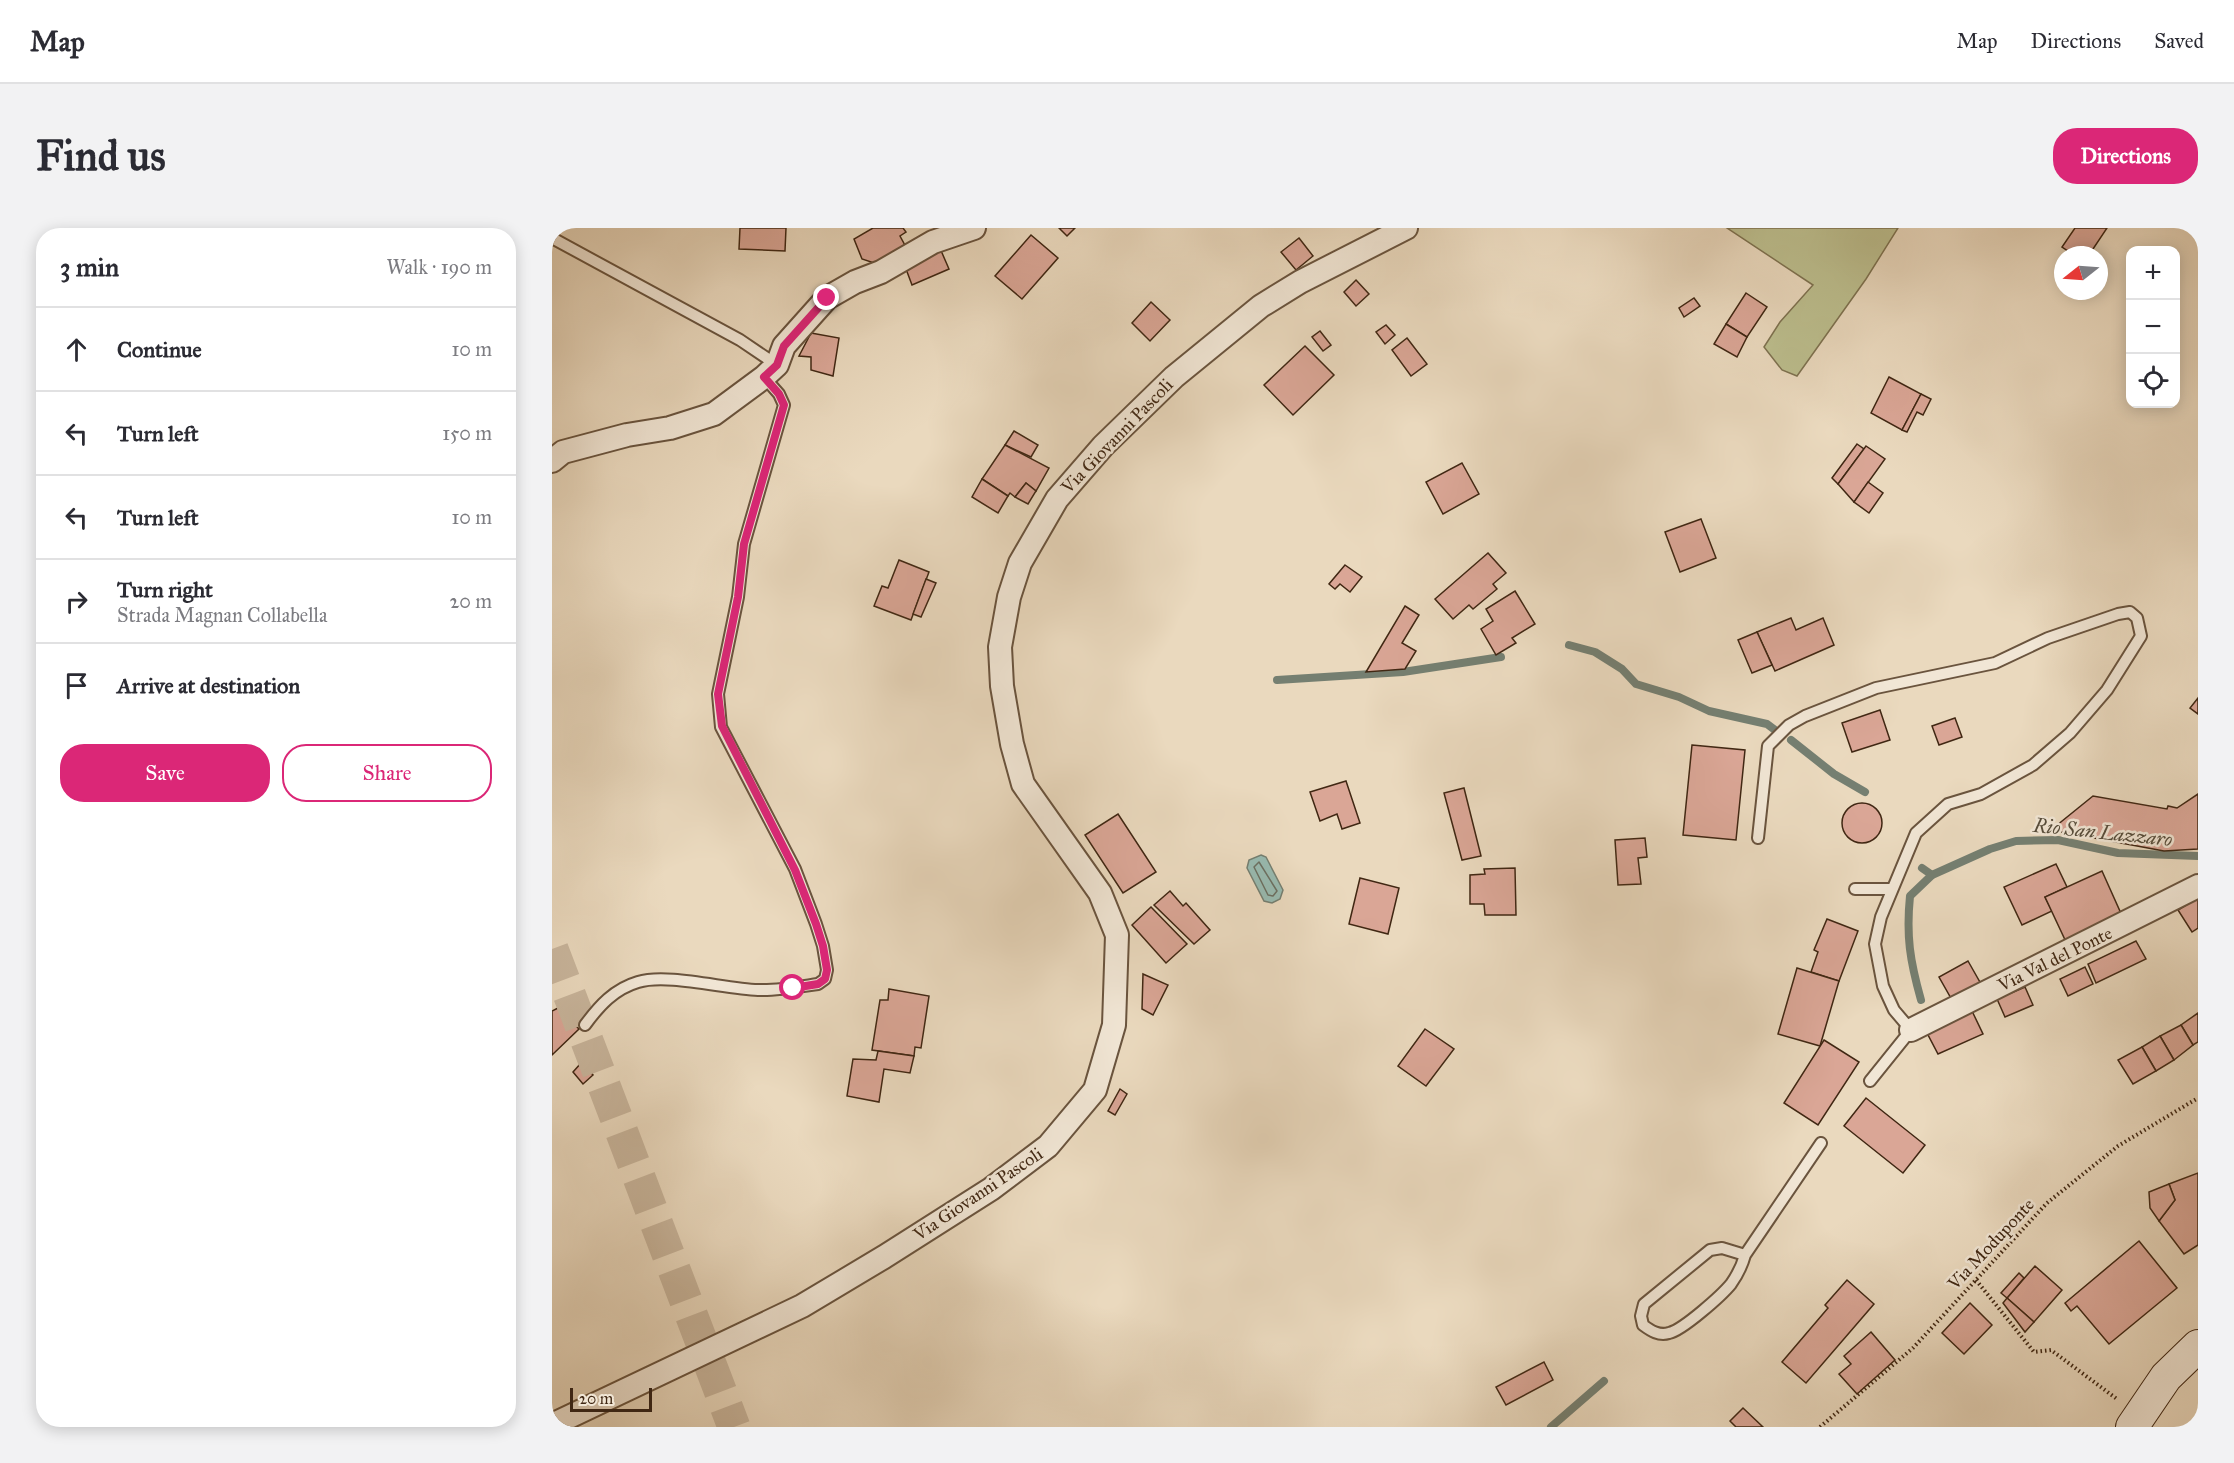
<!DOCTYPE html>
<html lang="en">
<head>
<meta charset="utf-8">
<style>
  body { margin:0; font-family:"IM FELL Great Primer",serif; background:#f2f2f3; color:#2b2b33 }
  .controls { position:absolute; right:18px; top:18px; display:grid; overflow:hidden; border-radius:12px; box-shadow:0 3px 15px #0003 }
  .controls button { width:54px; height:54px; display:grid; place-items:center; padding:0; border:0; border-bottom:2px solid #e1e1e2; background:#fff; color:#2b2b33; font:30px sans-serif }
  .compass { position:absolute; left:1502px; top:18px; width:54px; height:54px; border-radius:50%; background:#fff; box-shadow:0 3px 15px #0003; rotate:253deg }
  .scale { position:absolute; left:18px; bottom:15px; width:82px; box-sizing:border-box; padding-left:6px; border:3px solid #402713; border-top:0; font-size:16px; line-height:21px; white-space:nowrap; color:#402713; -webkit-text-stroke:4px #f1e6d5; paint-order:stroke }
  .stop { position:absolute; width:18px; height:18px; margin:-14px; border:4px solid #db2777; border-radius:50%; background:#fff }
  .stop.end { background:#db2777; border-color:#fff; box-shadow:0 2px 6px #0008 }
  .list { margin:0; padding:0; list-style:none }
  h2 { display:flex; justify-content:space-between; align-items:center; height:78px; margin:0; padding:0 24px; font-size:26px }
  h2 small { font-size:20px; font-weight:400; color:#7c7c81 }
  .list li { display:grid; grid-template-columns:39px 1fr auto; gap:18px; align-items:center; box-sizing:border-box; height:84px; padding:0 24px; border-top:2px solid #e1e1e2 }
  .list b { display:block; font-size:22px; white-space:nowrap }
  .list p { margin:0; font-size:20px; white-space:nowrap; color:#7c7c81 }
  .list em { font-size:20px; font-style:normal; color:#7c7c81 }
  .actions { display:flex; gap:12px; padding:18px 24px }
  .actions a { flex:1; padding:14px 0; border:2px solid #db2777; border-radius:24px; text-align:center; font-size:21px; color:#db2777 }
  .actions .main { background:#db2777; color:#fff }
  .icon { flex:none; width:33px; height:33px; fill:none; stroke:currentColor; stroke-width:2; stroke-linecap:round; stroke-linejoin:round }
  .map { position:relative; flex:none; width:1646px; height:1199px; overflow:hidden; border-radius:24px }
  header { display:flex; align-items:center; gap:36px; box-sizing:border-box; height:84px; padding:0 30px; background:#fff; border-bottom:2px solid #e1e1e2 }
  header strong { font-size:28px }
  nav { display:flex; gap:33px; margin-inline-start:auto; font-size:21px }
  .intro { display:flex; align-items:center; justify-content:space-between; box-sizing:border-box; height:144px; padding:0 36px }
  h1 { margin:0; font-size:42px }
  .button { padding:15px 27px; border-radius:24px; background:#db2777; color:#fff; font-size:21px; font-weight:700 }
  main { display:flex; gap:36px; padding:0 36px }
  aside { flex:1; background:#fff; border-radius:24px; box-shadow:0 3px 15px #0003 }
  .map>svg:first-child { display:block }
  .green { fill:#bcbe8e; stroke:#7e7250; stroke-width:1.5 }
  .water { fill:#98bab0; stroke:#757f71; stroke-width:1.5 }
  .lines { fill:none; stroke-linecap:round; stroke-linejoin:round }
  .shore { stroke:#6c7062; stroke-width:1.5 }
  .stream { stroke:#757f71; stroke-width:8 }
  .building { fill:#daa696; stroke:#402713; stroke-width:1.5 }
  .highway-tunnel { stroke:#c8b59c; stroke-width:33; stroke-dasharray:33 16; stroke-linecap:butt }
  .lane-casing { stroke:#6a543e; stroke-width:14 }
  .street-casing { stroke:#6a543e; stroke-width:26 }
  .secondary-casing { stroke:#402713; stroke-width:34 }
  .path { stroke:#402713; stroke-width:4; stroke-dasharray:1.5 3; stroke-linecap:butt }
  .lane { stroke:#f1e6d5; stroke-width:10 }
  .street { stroke:#f1e6d5; stroke-width:22 }
  .secondary { stroke:#f1e6d5; stroke-width:32 }
  .route { stroke:#db2777; stroke-width:8 }
  .labels { text-anchor:middle; dominant-baseline:central; stroke-width:5; stroke-linejoin:round; paint-order:stroke }
  .street-label { font-size:18px; fill:#402713; stroke:#f1e6d5 }
  .water-label { font-size:20px; font-style:italic; fill:#564c3a; stroke:#f1e6d5 }
</style>
</head>
<body>
<header>
<strong>Map</strong>
<nav><a>Map</a><a>Directions</a><a>Saved</a></nav>
</header>
<div class="intro"><h1>Find us</h1><a class="button">Directions</a></div>
<main>
<aside>
<h2>3 min<small>Walk · 190 m</small></h2>
<ul class="list">
<li><svg class="icon" aria-label="ahead" viewBox="0 0 24 24"><path d="M12 20V5M6 11l6-6 6 6"/></svg><div><b>Continue</b></div><em>10 m</em></li>
<li><svg class="icon" aria-label="left" viewBox="0 0 24 24"><path d="M17 20v-9H6M10 6l-5 5 5 5"/></svg><div><b>Turn left</b></div><em>150 m</em></li>
<li><svg class="icon" aria-label="left" viewBox="0 0 24 24"><path d="M17 20v-9H6M10 6l-5 5 5 5"/></svg><div><b>Turn left</b></div><em>10 m</em></li>
<li><svg class="icon" aria-label="right" viewBox="0 0 24 24"><path d="M7 20v-9h11M14 6l5 5-5 5"/></svg><div><b>Turn right</b><p>Strada Magnan Collabella</p></div><em>20 m</em></li>
<li><svg class="icon" aria-label="arrive" viewBox="0 0 24 24"><path d="M6 21V4h12l-3 4 3 4H6"/></svg><div><b>Arrive at destination</b></div></li>
</ul>
<div class="actions"><a class="main">Save</a><a>Share</a></div>
</aside>
<div class="map">
<svg width="1646" height="1199" viewBox="0 0 1646 1199">
  <rect width="100%" height="100%" fill="#ead9be"/>
  <filter id="stains"><feTurbulence type="fractalNoise" baseFrequency=".00333" numOctaves="4"/><feColorMatrix values="0 0 0 0 .2 0 0 0 0 .09 0 0 0 0 .02 0 0 0 .5 -.17"/></filter>
  <radialGradient id="worn" r=".72"><stop offset=".6" stop-color="#630" stop-opacity="0"/><stop offset="1" stop-color="#630" stop-opacity=".3"/></radialGradient>
  <path class="green" d="M 1175,0 L 1346,0 L 1314,51 L 1245,148 L 1230,142 L 1212,119 L 1228,94 L 1261,57 Z"/>
  <path class="water" d="M 709,627 L 714,629 L 731,662 L 728,671 L 720,675 L 712,673 L 695,640 L 697,632 Z"/>
  <g class="lines">
    <path class="shore" d="M 707,634 L 725,663 L 721,668 L 716,667 L 702,639 Z"/>
    <g class="stream">
      <path d="M 1017,417 L 1043,424 L 1070,441 L 1084,456 L 1127,469 L 1157,483 L 1215,496 L 1223,502"/>
      <path d="M 725,452 L 851,444 L 949,429"/>
      <path d="M 1239,512 L 1282,546 L 1313,564"/>
      <path d="M 1370,640 L 1380,647"/>
      <path d="M 1369,772 C 1358,733 1354,708 1358,668 L 1380,647 L 1438,621 L 1464,613 L 1506,612 L 1566,625 L 1646,628"/>
      <path d="M 999,1199 L 1052,1153"/>
    </g>
  </g>
  <g class="building">
    <path d="M 188,0 L 234,0 L 233,23 L 187,21 Z"/>
    <path d="M 321,0 L 351,0 L 354,4 L 348,8 L 355,21 L 331,38 L 310,31 L 302,11 Z"/>
    <path d="M 507,0 L 523,0 L 515,8 Z"/>
    <path d="M 1523,0 L 1555,0 L 1537,27 L 1522,27 L 1510,19 Z"/>
    <path d="M 479,7 L 506,30 L 470,71 L 443,48 Z"/>
    <path d="M 747,10 L 761,28 L 744,42 L 729,24 Z"/>
    <path d="M 387,18 L 397,41 L 360,57 L 351,33 Z"/>
    <path d="M 804,52 L 817,66 L 804,78 L 792,64 Z"/>
    <path d="M 1194,65 L 1215,79 L 1195,109 L 1174,96 Z"/>
    <path d="M 1142,70 L 1148,78 L 1132,89 L 1127,80 Z"/>
    <path d="M 599,74 L 618,92 L 598,113 L 580,95 Z"/>
    <path d="M 1174,96 L 1195,109 L 1185,129 L 1162,116 Z"/>
    <path d="M 834,97 L 843,107 L 833,116 L 824,104 Z"/>
    <path d="M 768,103 L 779,117 L 771,123 L 760,109 Z"/>
    <path d="M 259,105 L 287,110 L 281,148 L 259,142 L 259,129 L 247,128 Z"/>
    <path d="M 855,110 L 875,136 L 859,148 L 840,122 Z"/>
    <path d="M 753,118 L 782,147 L 741,187 L 712,157 Z"/>
    <path d="M 1337,149 L 1369,166 L 1350,202 L 1319,185 Z"/>
    <path d="M 1369,166 L 1379,171 L 1371,187 L 1365,184 L 1355,204 L 1350,202 Z"/>
    <path d="M 462,203 L 486,217 L 479,229 L 453,217 Z"/>
    <path d="M 1305,216 L 1312,221 L 1286,256 L 1280,250 Z"/>
    <path d="M 453,217 L 497,240 L 484,263 L 474,255 L 463,269 L 458,265 L 456,268 L 430,251 Z"/>
    <path d="M 1314,218 L 1333,231 L 1302,274 L 1286,256 Z"/>
    <path d="M 910,235 L 927,266 L 891,286 L 874,254 Z"/>
    <path d="M 430,251 L 456,268 L 446,285 L 420,269 Z"/>
    <path d="M 1316,254 L 1331,265 L 1317,285 L 1302,274 Z"/>
    <path d="M 474,255 L 484,263 L 476,276 L 463,269 Z"/>
    <path d="M 1149,291 L 1164,330 L 1128,344 L 1113,304 Z"/>
    <path d="M 936,325 L 954,345 L 941,356 L 945,361 L 921,381 L 917,377 L 901,391 L 883,371 Z"/>
    <path d="M 347,332 L 377,344 L 359,392 L 322,378 L 330,358 L 336,360 Z"/>
    <path d="M 793,337 L 810,349 L 798,364 L 788,356 L 783,361 L 777,356 Z"/>
    <path d="M 374,351 L 384,355 L 369,389 L 361,386 Z"/>
    <path d="M 963,363 L 983,396 L 960,410 L 964,415 L 944,427 L 929,401 L 941,393 L 934,381 Z"/>
    <path d="M 853,378 L 867,387 L 850,415 L 864,423 L 853,441 L 814,444 Z"/>
    <path d="M 1239,390 L 1244,402 L 1271,390 L 1282,417 L 1223,443 L 1205,404 Z"/>
    <path d="M 1205,404 L 1220,437 L 1200,445 L 1186,412 Z"/>
    <path d="M 1646,470 L 1646,486 L 1638,480 Z"/>
    <path d="M 1328,482 L 1338,512 L 1300,524 L 1290,495 Z"/>
    <path d="M 1403,490 L 1410,509 L 1387,517 L 1380,498 Z"/>
    <path d="M 1140,517 L 1193,522 L 1184,612 L 1131,607 Z"/>
    <path d="M 794,553 L 808,595 L 790,601 L 785,586 L 768,593 L 758,564 Z"/>
    <path d="M 912,560 L 929,628 L 910,632 L 892,565 Z"/>
    <path d="M 1646,566 L 1646,621 L 1612,623 L 1499,602 L 1541,568 L 1615,581 L 1616,578 L 1625,580 Z"/>
    <circle cx="1310" cy="595" r="20"/>
    <path d="M 566,586 L 604,644 L 571,665 L 533,607 Z"/>
    <path d="M 1093,610 L 1095,629 L 1086,630 L 1089,656 L 1066,657 L 1063,612 Z"/>
    <path d="M 1504,636 L 1515,659 L 1493,669 L 1500,683 L 1470,697 L 1452,659 Z"/>
    <path d="M 963,640 L 964,687 L 933,687 L 932,676 L 918,676 L 918,647 L 933,646 L 932,641 Z"/>
    <path d="M 1550,643 L 1571,690 L 1515,716 L 1493,669 Z"/>
    <path d="M 808,650 L 847,660 L 836,706 L 797,696 Z"/>
    <path d="M 618,663 L 631,678 L 634,675 L 658,702 L 642,716 L 602,677 Z"/>
    <path d="M 1646,670 L 1646,700 L 1640,704 L 1626,682 Z"/>
    <path d="M 599,679 L 635,716 L 614,735 L 580,697 Z"/>
    <path d="M 1275,691 L 1306,703 L 1287,753 L 1259,744 L 1266,724 L 1262,722 Z"/>
    <path d="M 1584,713 L 1594,731 L 1544,755 L 1536,736 Z"/>
    <path d="M 1416,733 L 1429,756 L 1400,772 L 1387,749 Z"/>
    <path d="M 1533,739 L 1541,756 L 1516,768 L 1508,751 Z"/>
    <path d="M 1245,740 L 1287,753 L 1268,818 L 1226,806 Z"/>
    <path d="M 591,746 L 616,757 L 601,787 L 590,781 Z"/>
    <path d="M 1473,759 L 1481,777 L 1453,789 L 1445,771 Z"/>
    <path d="M 337,761 L 377,768 L 369,820 L 363,819 L 362,828 L 320,822 L 328,772 L 336,772 Z"/>
    <path d="M 6,780 L 27,801 L 0,827 L 0,783 Z"/>
    <path d="M 1420,783 L 1431,806 L 1386,826 L 1374,803 Z"/>
    <path d="M 1646,785 L 1646,814 L 1641,817 L 1629,797 Z"/>
    <path d="M 1629,797 L 1641,817 L 1622,832 L 1608,808 Z"/>
    <path d="M 873,801 L 902,821 L 874,858 L 846,838 Z"/>
    <path d="M 1608,808 L 1622,832 L 1604,843 L 1590,819 Z"/>
    <path d="M 1272,812 L 1307,834 L 1266,897 L 1232,875 Z"/>
    <path d="M 1590,819 L 1604,843 L 1581,856 L 1566,832 Z"/>
    <path d="M 326,823 L 362,828 L 358,845 L 332,841 L 327,874 L 295,868 L 301,831 L 324,832 Z"/>
    <path d="M 30,834 L 41,847 L 31,856 L 21,844 Z"/>
    <path d="M 568,861 L 575,866 L 563,887 L 556,883 Z"/>
    <path d="M 1314,870 L 1373,917 L 1351,945 L 1292,898 Z"/>
    <path d="M 1646,945 L 1646,1017 L 1632,1026 L 1607,993 L 1623,972 L 1617,956 Z"/>
    <path d="M 1617,956 L 1623,972 L 1607,993 L 1598,980 L 1597,964 Z"/>
    <path d="M 1587,1013 L 1625,1060 L 1557,1116 L 1525,1078 L 1519,1083 L 1513,1075 Z"/>
    <path d="M 1483,1038 L 1510,1062 L 1482,1094 L 1455,1070 Z"/>
    <path d="M 1467,1045 L 1472,1050 L 1455,1070 L 1449,1065 Z"/>
    <path d="M 1295,1052 L 1322,1076 L 1254,1155 L 1230,1134 L 1276,1080 L 1273,1077 Z"/>
    <path d="M 1455,1070 L 1482,1094 L 1473,1104 L 1451,1075 Z"/>
    <path d="M 1418,1075 L 1440,1097 L 1412,1126 L 1390,1105 Z"/>
    <path d="M 1319,1104 L 1343,1132 L 1305,1166 L 1287,1146 L 1299,1136 L 1292,1128 Z"/>
    <path d="M 992,1134 L 1001,1152 L 954,1177 L 944,1159 Z"/>
    <path d="M 1191,1180 L 1211,1199 L 1184,1199 L 1178,1193 Z"/>
  </g>
  <g class="lines">
    <path class="highway-tunnel" d="M 0,721 L 182,1199"/>
    <defs>
      <g id="lane">
        <path d="M 0,10 L 188,112 L 225,137"/>
        <path d="M 1206,610 L 1216,518 L 1237,497 L 1253,488 L 1324,460 L 1443,435 L 1496,410 L 1566,386 L 1578,384 L 1585,390 L 1589,408 L 1555,462 L 1518,505 L 1481,537 L 1429,566 L 1396,576 L 1364,605 L 1329,689 L 1323,716 L 1331,758 L 1342,782 L 1359,802 L 1318,853"/>
        <path d="M 1303,661 L 1339,661"/>
        <path d="M 33,797 C 47,778 62,761 86,754 C 115,745 173,761 206,762 C 225,763 246,759 266,756 L 273,751 L 275,742 L 271,718 L 264,696 L 243,641 L 169,499 L 166,466 L 186,369 L 192,316 L 232,177 L 227,166 L 212,149"/>
        <path d="M 1193,1027 C 1190,1038 1186,1046 1179,1056 C 1170,1067 1131,1102 1117,1105 C 1107,1108 1099,1103 1091,1097 L 1089,1088 L 1092,1076 L 1158,1022 L 1170,1020 L 1193,1027 L 1269,915"/>
      </g>
      <g id="street">
        <path d="M 0,233 L 11,224 L 75,207 L 118,200 L 162,186 L 212,149 L 225,137 L 232,118 L 275,70 L 303,54 L 329,44 L 381,14 L 422,0"/>
        <path d="M 1359,802 L 1646,658"/>
        <path d="M 0,1197 L 250,1078 L 332,1029 L 439,961 L 496,918 L 543,862 L 562,797 L 565,707 L 548,665 L 471,556 L 460,516 L 450,458 L 448,419 L 457,369 L 468,335 L 505,271 L 551,218 L 622,149 L 709,78 L 748,54 L 854,0"/>
      </g>
      <path id="secondary" d="M 1580,1199 L 1614,1149 L 1646,1118"/>
    </defs>
    <use href="#lane" class="lane-casing"/>
    <use href="#street" class="street-casing"/>
    <use href="#secondary" class="secondary-casing"/>
    <g class="path">
      <path d="M 1424,1052 L 1482,1124 L 1499,1122 L 1565,1171"/>
      <path d="M 1268,1199 L 1361,1120 L 1495,975 L 1566,918 L 1646,870"/>
    </g>
    <use href="#lane" class="lane"/>
    <use href="#street" class="street"/>
    <use href="#secondary" class="secondary"/>
  </g>
  <g class="lines">
    <path class="route" d="M 241,760 L 266,756 L 273,751 L 275,742 L 271,718 L 264,696 L 243,642 L 170,498 L 166,466 L 186,369 L 192,316 L 232,177 L 227,166 L 212,149 L 225,137 L 232,118 L 275,70"/>
  </g>
  <g class="labels">
    <g class="street-label">
      <text transform="translate(565 208) rotate(-46)">Via Giovanni Pascoli</text>
      <text transform="translate(1503 731) rotate(-26)">Via Val del Ponte</text>
      <text transform="translate(426 966) rotate(-34)">Via Giovanni Pascoli</text>
      <text transform="translate(1439 1016) rotate(-47)">Via Moduponte</text>
    </g>
    <g class="water-label">
      <text transform="translate(1551 604) rotate(6)">Rio San Lazzaro</text>
    </g>
  </g>
  <rect width="100%" height="100%" filter="url(#stains)"/>
  <rect width="100%" height="100%" fill="url(#worn)"/>
</svg>
<div class="controls">
<button>+</button>
<button>−</button>
<button><svg class="icon" aria-label="locate" viewBox="0 0 24 24"><circle cx="12" cy="12" r="6"/><path d="M12 2v4M12 18v4M2 12h4M18 12h4"/></svg></button>
</div>
<svg class="compass" viewBox="-18 -18 36 36"><path d="M0-13l5 13h-10z" fill="#e53935"/><path d="M0 13l5-13h-10z" fill="#7c7c81"/></svg>
<div class="scale">20 m</div>
<div class="stop" style="left:241px;top:760px"></div>
<div class="stop end" style="left:275px;top:70px"></div>
</div>
</main>
</body>
</html>
